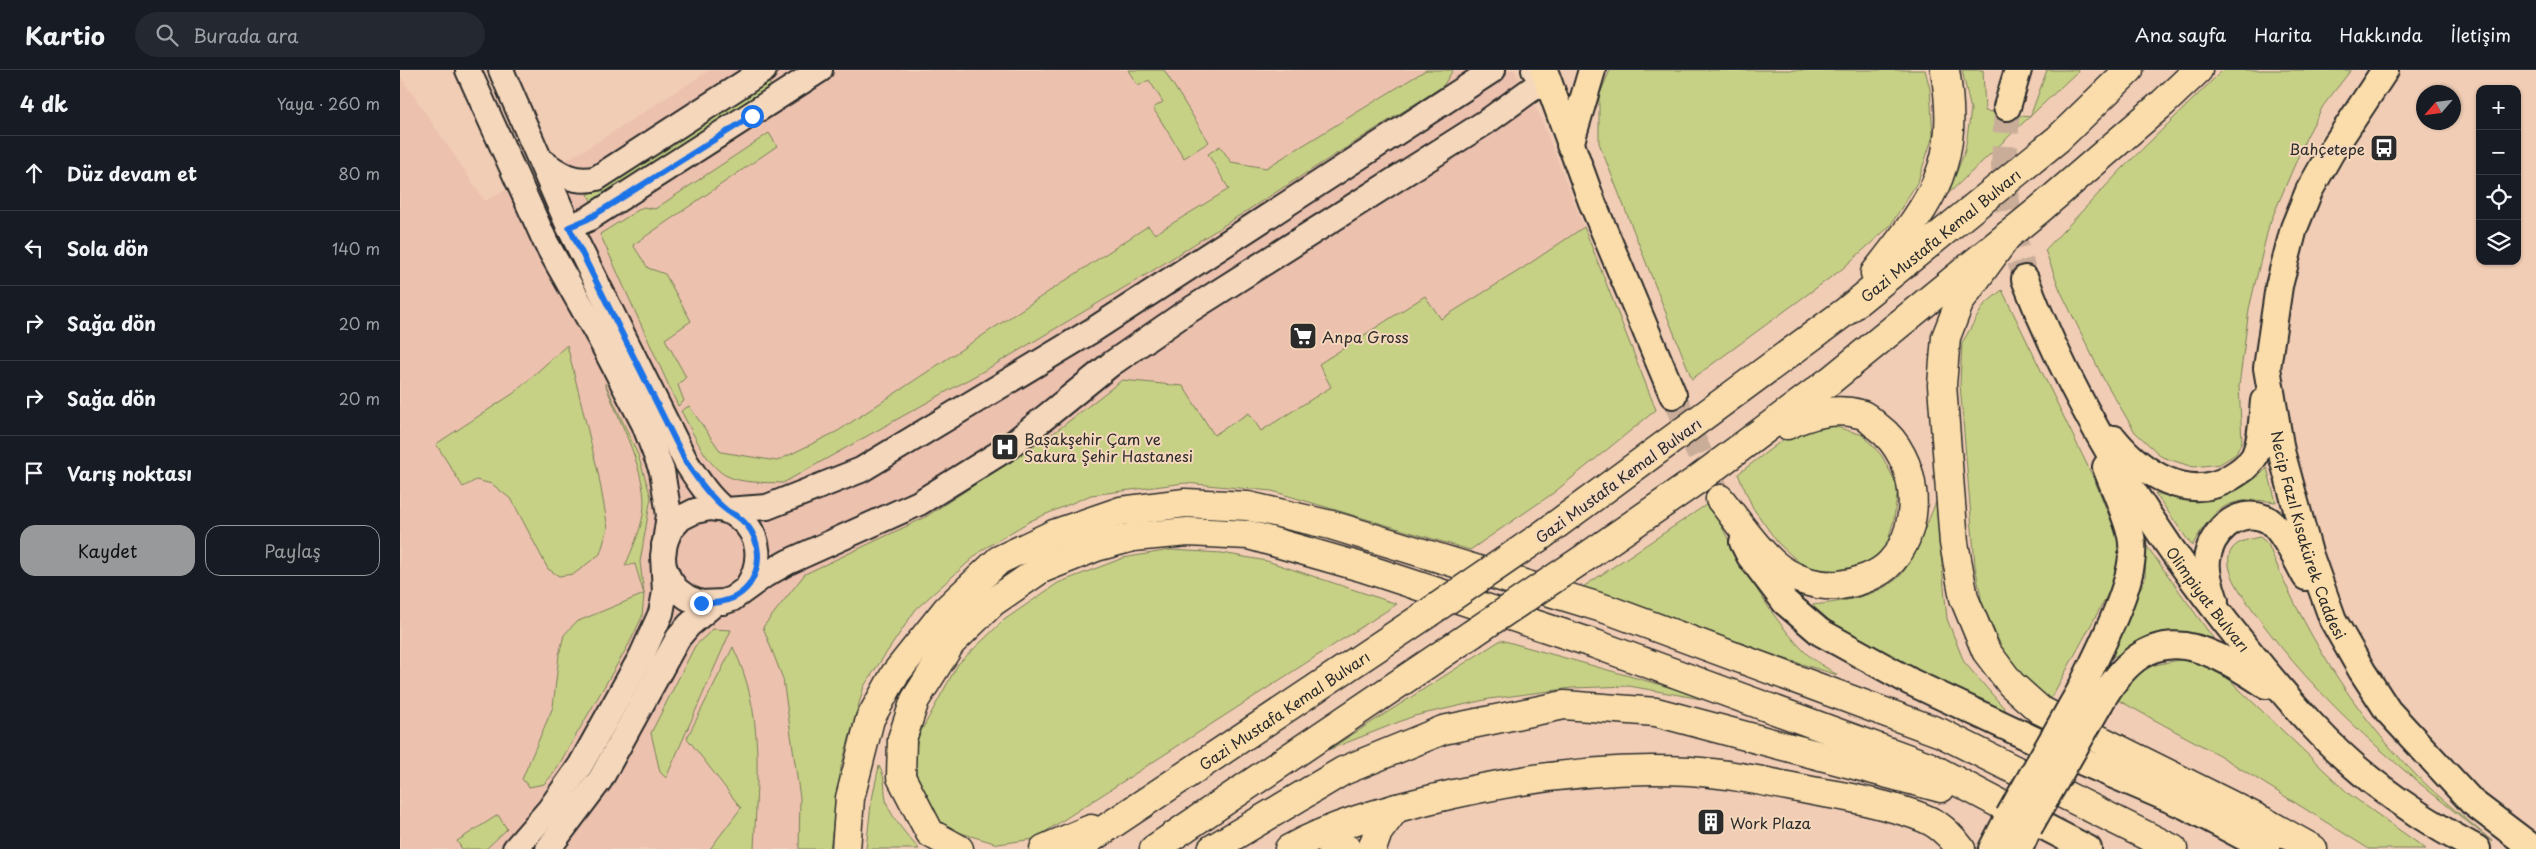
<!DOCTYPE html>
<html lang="tr">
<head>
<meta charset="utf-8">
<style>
  body { margin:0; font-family:"Playpen Sans",sans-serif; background:#242831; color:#f1f3f6 }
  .controls { position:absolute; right:15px; top:15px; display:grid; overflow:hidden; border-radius:10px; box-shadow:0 1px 4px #0004 }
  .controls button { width:45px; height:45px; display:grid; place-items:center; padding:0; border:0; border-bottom:1px solid #363941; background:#171b24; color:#f1f3f6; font:25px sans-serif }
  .compass { position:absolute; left:2016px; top:15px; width:45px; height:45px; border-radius:50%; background:#171b24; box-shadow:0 1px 4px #0004; rotate:242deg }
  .stop { position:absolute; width:15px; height:15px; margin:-11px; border:4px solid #1a73e8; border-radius:50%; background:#fff }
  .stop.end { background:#1a73e8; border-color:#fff; box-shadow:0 1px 5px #0008 }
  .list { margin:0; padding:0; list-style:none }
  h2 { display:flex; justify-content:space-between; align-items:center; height:65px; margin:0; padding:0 20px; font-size:21px }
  h2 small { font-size:16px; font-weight:400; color:#9ea1a6 }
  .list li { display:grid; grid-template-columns:32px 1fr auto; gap:15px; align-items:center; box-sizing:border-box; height:75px; padding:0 20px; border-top:1px solid #363941 }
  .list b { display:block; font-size:19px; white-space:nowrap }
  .list em { font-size:16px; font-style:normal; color:#9ea1a6 }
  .actions { display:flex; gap:10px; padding:15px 20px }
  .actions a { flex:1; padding:11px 0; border:1px solid #98999b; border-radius:15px; text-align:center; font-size:18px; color:#98999b }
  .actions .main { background:#98999b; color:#111 }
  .icon { flex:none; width:28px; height:28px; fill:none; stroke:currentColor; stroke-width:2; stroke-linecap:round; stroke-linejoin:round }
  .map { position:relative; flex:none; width:2136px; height:779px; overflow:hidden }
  header { display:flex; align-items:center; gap:30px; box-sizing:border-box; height:70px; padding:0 25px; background:#171b24; border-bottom:1px solid #363941 }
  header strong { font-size:24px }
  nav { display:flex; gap:28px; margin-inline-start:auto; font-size:18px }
  .search { width:350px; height:45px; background:#242831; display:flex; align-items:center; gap:12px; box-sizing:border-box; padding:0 18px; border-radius:28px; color:#9ea1a6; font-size:19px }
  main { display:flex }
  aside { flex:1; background:#171b24 }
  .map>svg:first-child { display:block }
  .built { fill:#ecc1ae }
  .green { fill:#c7d185; stroke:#797e58 }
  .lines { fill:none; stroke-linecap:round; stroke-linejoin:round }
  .primary-tunnel { stroke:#c9ad99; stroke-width:26; stroke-dasharray:26 13; stroke-linecap:butt }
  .secondary-casing { stroke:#2b2b2b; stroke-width:28 }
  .primary-casing { stroke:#2b2b2b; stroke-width:30 }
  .highway-casing { stroke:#2b2b2b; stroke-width:31 }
  .secondary { stroke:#f5d7bb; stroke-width:24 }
  .primary { stroke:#faddab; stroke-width:26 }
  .highway { stroke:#faddab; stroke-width:28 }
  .primary-bridge-casing { stroke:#2b2b2b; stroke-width:30; stroke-linecap:butt }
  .highway-bridge-casing { stroke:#2b2b2b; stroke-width:31; stroke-linecap:butt }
  .primary-bridge { stroke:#faddab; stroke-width:26 }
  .highway-bridge { stroke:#faddab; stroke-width:28 }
  .route { stroke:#1a73e8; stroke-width:6 }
  .labels { text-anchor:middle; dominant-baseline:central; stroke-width:4; stroke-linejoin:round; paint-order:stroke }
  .poi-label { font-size:15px; fill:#2b2b2b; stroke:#f5d7bb; text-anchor:start }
  .street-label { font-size:15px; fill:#2b2b2b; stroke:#f5d7bb }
</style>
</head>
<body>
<header>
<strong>Kartio</strong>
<div class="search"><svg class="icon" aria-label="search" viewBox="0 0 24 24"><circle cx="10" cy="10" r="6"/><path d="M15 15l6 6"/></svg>Burada ara</div>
<nav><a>Ana sayfa</a><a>Harita</a><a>Hakkında</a><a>İletişim</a></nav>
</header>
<main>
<aside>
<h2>4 dk<small>Yaya · 260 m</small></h2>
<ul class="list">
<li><svg class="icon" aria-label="ahead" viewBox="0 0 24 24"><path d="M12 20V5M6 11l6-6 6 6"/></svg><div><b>Düz devam et</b></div><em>80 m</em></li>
<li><svg class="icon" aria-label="left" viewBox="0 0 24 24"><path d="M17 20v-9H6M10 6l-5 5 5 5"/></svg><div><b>Sola dön</b></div><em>140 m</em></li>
<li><svg class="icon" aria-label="right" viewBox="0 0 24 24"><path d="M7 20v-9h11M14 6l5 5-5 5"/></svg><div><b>Sağa dön</b></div><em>20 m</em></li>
<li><svg class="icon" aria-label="right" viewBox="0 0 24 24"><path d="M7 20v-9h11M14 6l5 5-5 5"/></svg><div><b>Sağa dön</b></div><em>20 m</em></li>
<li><svg class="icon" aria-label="arrive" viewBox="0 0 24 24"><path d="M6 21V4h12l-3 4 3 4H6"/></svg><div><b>Varış noktası</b></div></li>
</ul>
<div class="actions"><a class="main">Kaydet</a><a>Paylaş</a></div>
</aside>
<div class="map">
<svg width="2136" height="779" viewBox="0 0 2136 779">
  <rect width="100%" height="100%" fill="#f1cdb5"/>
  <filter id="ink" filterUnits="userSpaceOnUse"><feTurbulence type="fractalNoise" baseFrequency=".02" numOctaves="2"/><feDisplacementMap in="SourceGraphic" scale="10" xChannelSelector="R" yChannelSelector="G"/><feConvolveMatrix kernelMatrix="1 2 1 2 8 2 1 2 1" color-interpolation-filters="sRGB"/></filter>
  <g filter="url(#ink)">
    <path class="built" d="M 310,0 L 1114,0 L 1140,46 L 1256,340 L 1152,424 L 1070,480 L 872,421 L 785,413 L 691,425 L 630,451 L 588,475 L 516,539 L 464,616 L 441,697 L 430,779 L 0,779 L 0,6 L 85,131 L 183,81 Z"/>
    <g class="green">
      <path d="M 728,0 L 764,0 L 809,72 L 784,88 L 753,38 L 763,32 L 749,10 L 738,16 Z"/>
      <path d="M 1026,0 L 1053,0 L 1043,16 L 752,201 L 596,294 L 383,413 C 365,412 341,414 325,405 C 305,393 292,360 281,341 L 289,336 L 321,382 L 377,391 L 438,361 L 748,156 L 755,164 L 829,119 L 808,84 L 820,76 L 831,92 L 866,98 Z"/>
      <path d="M 1210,0 L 1525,0 L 1530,19 L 1533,66 L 1518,111 L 1490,156 L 1442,199 L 1292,309 L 1199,73 L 1199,26 Z"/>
      <path d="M 1562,0 L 1583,0 L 1585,41 L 1630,47 L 1647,0 L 1679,0 L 1548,124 L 1565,81 L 1571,40 Z"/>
      <path d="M 1823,0 L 1951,0 L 1923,36 L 1906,68 L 1869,155 L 1849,239 L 1839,316 L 1842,371 L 1836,384 L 1820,394 L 1793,397 L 1762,387 L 1735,362 L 1703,308 L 1660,220 L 1645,180 L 1723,98 Z"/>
      <path d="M 367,9 L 371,16 L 192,133 L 188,124 L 200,120 Z"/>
      <path d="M 369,63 L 377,76 L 233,175 L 248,198 L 265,204 L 291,251 L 265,269 L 286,307 L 278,315 L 284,331 L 278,336 L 200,164 L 243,137 L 255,139 Z"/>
      <path d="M 1184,157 L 1256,340 L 1152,424 L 1070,480 L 872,421 L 785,413 L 691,425 L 630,451 L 582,480 L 516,539 L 464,616 L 441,697 L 430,779 L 399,779 L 400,728 L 383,609 L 363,557 L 405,504 L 524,448 L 655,362 L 722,310 L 783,316 L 814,365 L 849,343 L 861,361 L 931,317 L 919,294 L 1025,226 L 1041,249 L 1120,200 Z"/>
      <path d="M 1602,220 L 1695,411 L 1719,471 L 1716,509 L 1649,632 L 1611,598 L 1582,533 L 1575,495 L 1560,314 L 1562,273 L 1584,235 Z"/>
      <path d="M 167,275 L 198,402 L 208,458 L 200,484 L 174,504 L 159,506 L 148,499 L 112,430 L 92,414 L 76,410 L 63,417 L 36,374 L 114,323 Z"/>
      <path d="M 205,313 L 238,385 L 251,427 L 240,492 L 244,524 L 242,547 L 229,574 L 154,703 L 144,714 L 129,717 L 122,709 L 153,637 L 159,585 L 164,565 L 176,552 L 244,524 L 235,494 L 225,496 C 232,480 240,462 243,445 C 250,406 218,350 205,313 Z"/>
      <path d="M 1433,356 L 1463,365 L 1482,386 L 1498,417 L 1494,449 L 1486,478 L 1460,498 L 1433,502 L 1403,496 L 1378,473 L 1353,438 L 1338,404 L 1393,362 Z"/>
      <path d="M 1867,398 L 1876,432 C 1829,426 1815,435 1792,476 L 1755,423 C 1765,425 1775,429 1785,430 C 1814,431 1848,419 1867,398 Z"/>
      <path d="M 1536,432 L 1547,549 L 1564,592 L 1611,646 L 1581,634 L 1444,563 L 1412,535 C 1441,532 1478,527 1500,506 C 1510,497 1530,447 1536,432 Z"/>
      <path d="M 1309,433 C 1336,483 1363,539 1403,580 C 1412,590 1426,597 1437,605 L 1174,523 Z"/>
      <path d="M 1860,467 L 1868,474 C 1902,558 1951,640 2016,705 C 2040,729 2068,750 2093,772 C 2005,703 1918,633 1853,540 C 1843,526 1820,496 1832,479 C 1838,471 1850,469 1860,467 Z"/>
      <path d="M 1746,475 L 1818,575 L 1747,571 L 1704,591 L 1745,509 Z"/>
      <path d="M 770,480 L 822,483 L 867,491 L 997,534 L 634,769 L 598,774 L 547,759 L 532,744 L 517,708 L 514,686 L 519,665 L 558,594 L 604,550 L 658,513 L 723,488 Z"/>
      <path d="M 313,559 L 331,560 L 266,708 L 260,702 L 251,663 L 295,576 Z"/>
      <path d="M 1101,570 L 1329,634 L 1229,616 L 1172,618 L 1089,629 L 1014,646 L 928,680 Z"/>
      <path d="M 333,577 C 365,643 357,708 354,779 L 310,779 L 341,738 L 287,668 Z"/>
      <path d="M 1788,588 L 1817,598 L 1949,724 L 2026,779 L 1969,779 L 1819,685 L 1718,630 L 1732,604 L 1755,595 Z"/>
      <path d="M 479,696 C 487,709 483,721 487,734 C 492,748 509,768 519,779 L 466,779 L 471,734 Z"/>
      <path d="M 98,745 L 107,759 L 86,779 L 62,779 L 57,771 Z"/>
    </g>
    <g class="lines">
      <g class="primary-tunnel">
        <path d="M 1607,37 L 1604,96 L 1608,145 L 1625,209"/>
        <path d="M 1273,325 L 1320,429"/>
      </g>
      <defs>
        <g id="secondary">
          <path d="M 68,0 L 146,173 L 199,267 L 244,354 L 262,401 L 269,445 L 263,486 L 265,522 L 261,543 L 242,585 L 180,696 L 149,740 L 115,779"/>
          <path d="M 101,0 L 169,157 L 286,392 C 297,409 309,428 325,440 C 330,443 335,444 339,448 C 362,466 362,494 347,517"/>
          <path d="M 142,91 C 159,104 175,114 197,108 L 364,0"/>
          <path d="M 169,157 L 188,149 L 420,0"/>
          <path d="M 264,475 L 270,460 L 281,448 L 295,441 L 310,438 L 326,440 L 367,437 L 461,400 L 693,260 L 1093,0"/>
          <path d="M 264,497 L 269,509 L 277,520 L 288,528 L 301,533 L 323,532 L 332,529 L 365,505 L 388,492 L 519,433 L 606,379 L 711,294 L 782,245 L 1089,50 L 1147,8 L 1134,0"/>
          <path d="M 148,779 L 200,710 L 278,568 L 289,555 L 314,534"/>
        </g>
        <g id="primary">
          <path d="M 1144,0 L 1192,132 L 1273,325"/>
          <path id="s1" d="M 1985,0 L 1931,82 L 1909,121 L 1894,158 L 1879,216 L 1867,298 L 1881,381 L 1909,483 L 1933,550 L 1962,601 L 1988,641 L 2072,732 L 2134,779"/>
          <path d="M 1607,37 L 1618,0"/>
          <path d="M 1170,75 L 1192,0"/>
          <path id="s2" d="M 1625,209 C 1679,348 1762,477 1857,591 C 1892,634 1929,677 1972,711 C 2004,736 2041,760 2077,779"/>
          <path d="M 1714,369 C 1741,402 1789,434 1831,407 C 1840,401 1848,397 1854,387 C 1862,371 1862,349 1864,331"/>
          <path d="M 1343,472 L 1350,486 L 1385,532 L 1420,562 L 1511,612 L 1660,682 L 1786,736 L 1867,779"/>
          <path d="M 1815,531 C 1811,518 1805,504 1807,490 C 1810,464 1836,437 1864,448 C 1881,454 1897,491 1906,507"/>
          <path d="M 1680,621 C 1697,583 1736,514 1732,473 C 1731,455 1713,416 1706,397"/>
          <path d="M 1700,633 C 1748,549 1797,569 1866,615"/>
          <path d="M 1612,740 L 1688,779"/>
          <path d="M 1592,779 L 1609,746"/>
          <path d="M 1619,779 L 1629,757"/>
        </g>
        <g id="highway">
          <path d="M 1608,165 L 1560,231 L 1546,267 L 1542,315 L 1554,473 L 1564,528 L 1586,581 L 1611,614 L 1640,640 L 1865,752 L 1913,779"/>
          <path d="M 1475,203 C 1532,130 1561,97 1545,0"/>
          <path d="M 1320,429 C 1337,450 1353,475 1373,493 C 1391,509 1417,517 1440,515 C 1456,513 1480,505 1491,492 C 1525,455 1518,387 1478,357 C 1473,353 1466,345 1460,344 C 1435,337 1410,344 1387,355"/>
          <path id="s3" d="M 1141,466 L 1445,242 L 1658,69 L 1729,0"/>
          <path d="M 1186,487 L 1297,410 L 1431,310 L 1639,140 L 1763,33 L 1798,0"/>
          <path d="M 446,779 L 450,728 L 470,649 L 495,604 L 547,539 L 599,490 L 654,464 L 721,441 L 785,433 L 848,436 L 931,455 L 1209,540 L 1541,663 L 1773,779"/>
          <path d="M 559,779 L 530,763 L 501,707 L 502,669 L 515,630 L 551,573 L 593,532 L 641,499 L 696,477 L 733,467 L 788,462 L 849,465 L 961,497 L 1195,574 L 1528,696 L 1600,734"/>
          <path d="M 644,779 L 691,759"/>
          <path id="s4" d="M 675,779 L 1027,544"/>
          <path d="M 754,779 L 1072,564"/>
          <path d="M 812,779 L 943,701 L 1043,660 L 1164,635 L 1256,642 L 1541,718"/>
          <path d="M 889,779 C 932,755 980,742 1028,730 C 1113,709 1201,696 1290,701 C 1335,704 1380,715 1424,723 C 1450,727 1517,741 1537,755 C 1546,761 1554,770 1561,779"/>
          <path d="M 932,779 L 947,779"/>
          <path d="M 972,779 L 978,762 L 996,738"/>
        </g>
      </defs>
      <use href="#secondary" class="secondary-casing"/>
      <use href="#primary" class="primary-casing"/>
      <use href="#highway" class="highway-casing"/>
      <use href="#secondary" class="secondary"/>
      <use href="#primary" class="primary"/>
      <use href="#highway" class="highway"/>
      <defs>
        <g id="primary-bridge">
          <path d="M 1609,746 L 1680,621"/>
          <path d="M 1629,757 L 1700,633"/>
        </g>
        <g id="highway-bridge">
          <path d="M 1027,544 L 1141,466"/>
          <path d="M 1072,564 L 1186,487"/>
        </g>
      </defs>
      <use href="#primary-bridge" class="primary-bridge-casing"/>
      <use href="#highway-bridge" class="highway-bridge-casing"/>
      <use href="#primary-bridge" class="primary-bridge"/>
      <use href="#highway-bridge" class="highway-bridge"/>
    </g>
  </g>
  <g class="lines" filter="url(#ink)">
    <path class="route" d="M 301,533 C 319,534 337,531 349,515 C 364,493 360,463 338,447 C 334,444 329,443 325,439 C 309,426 297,409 286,392 L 169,157 L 188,149 L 352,46"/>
  </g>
  <defs>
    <symbol id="bus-square" viewBox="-11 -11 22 22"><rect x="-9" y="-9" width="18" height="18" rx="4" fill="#2b2b2b" stroke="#f5d7bb"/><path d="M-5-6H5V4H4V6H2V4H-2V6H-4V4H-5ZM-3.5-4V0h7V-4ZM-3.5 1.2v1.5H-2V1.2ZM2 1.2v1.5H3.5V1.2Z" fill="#fff"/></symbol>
    <symbol id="supermarket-square" viewBox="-11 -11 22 22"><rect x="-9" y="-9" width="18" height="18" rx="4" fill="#2b2b2b" stroke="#f5d7bb"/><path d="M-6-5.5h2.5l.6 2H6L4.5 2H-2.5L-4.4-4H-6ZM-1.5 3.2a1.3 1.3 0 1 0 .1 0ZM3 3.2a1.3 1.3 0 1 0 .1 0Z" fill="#fff"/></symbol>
    <symbol id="hospital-square" viewBox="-11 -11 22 22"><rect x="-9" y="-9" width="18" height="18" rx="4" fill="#2b2b2b" stroke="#f5d7bb"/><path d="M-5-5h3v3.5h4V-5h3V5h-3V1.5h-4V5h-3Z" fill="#fff"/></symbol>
    <symbol id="building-square" viewBox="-11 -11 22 22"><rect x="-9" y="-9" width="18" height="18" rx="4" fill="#2b2b2b" stroke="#f5d7bb"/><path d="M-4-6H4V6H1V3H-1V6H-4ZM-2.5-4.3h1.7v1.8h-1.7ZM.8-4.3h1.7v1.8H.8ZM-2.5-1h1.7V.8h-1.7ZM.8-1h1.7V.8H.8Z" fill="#fff"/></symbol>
  </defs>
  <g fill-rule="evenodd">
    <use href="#bus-square" x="1968" y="62" width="32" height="32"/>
    <use href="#supermarket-square" x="887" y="250" width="32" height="32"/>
    <use href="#hospital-square" x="589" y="361" width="32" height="32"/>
    <use href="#building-square" x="1295" y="736" width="32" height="32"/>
  </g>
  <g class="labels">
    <g class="poi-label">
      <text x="1965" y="78" text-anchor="end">Bahçetepe</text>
      <text x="922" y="266">Anpa Gross</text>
      <text x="624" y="368">Başakşehir Çam ve<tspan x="624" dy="17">Sakura Şehir Hastanesi</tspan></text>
      <text x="1330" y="752">Work Plaza</text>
    </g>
    <g class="street-label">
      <text stroke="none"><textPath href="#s3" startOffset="500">Gazi Mustafa Kemal Bulvarı</textPath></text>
      <text transform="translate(1218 410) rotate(-36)">Gazi Mustafa Kemal Bulvarı</text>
      <text stroke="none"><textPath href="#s1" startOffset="498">Necip Fazıl Kısakürek Caddesi</textPath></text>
      <text stroke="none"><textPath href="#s2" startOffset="370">Olimpiyat Bulvarı</textPath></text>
      <text stroke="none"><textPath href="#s4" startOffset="251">Gazi Mustafa Kemal Bulvarı</textPath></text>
    </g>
  </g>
</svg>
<div class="controls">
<button>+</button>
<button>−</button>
<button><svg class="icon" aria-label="locate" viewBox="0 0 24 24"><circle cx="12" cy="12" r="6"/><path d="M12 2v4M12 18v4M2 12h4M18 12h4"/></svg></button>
<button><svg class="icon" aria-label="layers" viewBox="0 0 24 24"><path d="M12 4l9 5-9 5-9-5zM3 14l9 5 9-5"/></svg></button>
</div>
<svg class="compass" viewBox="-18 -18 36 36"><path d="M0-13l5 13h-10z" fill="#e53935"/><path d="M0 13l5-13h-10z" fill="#9ea1a6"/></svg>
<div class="stop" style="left:352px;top:46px"></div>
<div class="stop end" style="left:301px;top:533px"></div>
</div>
</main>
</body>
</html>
